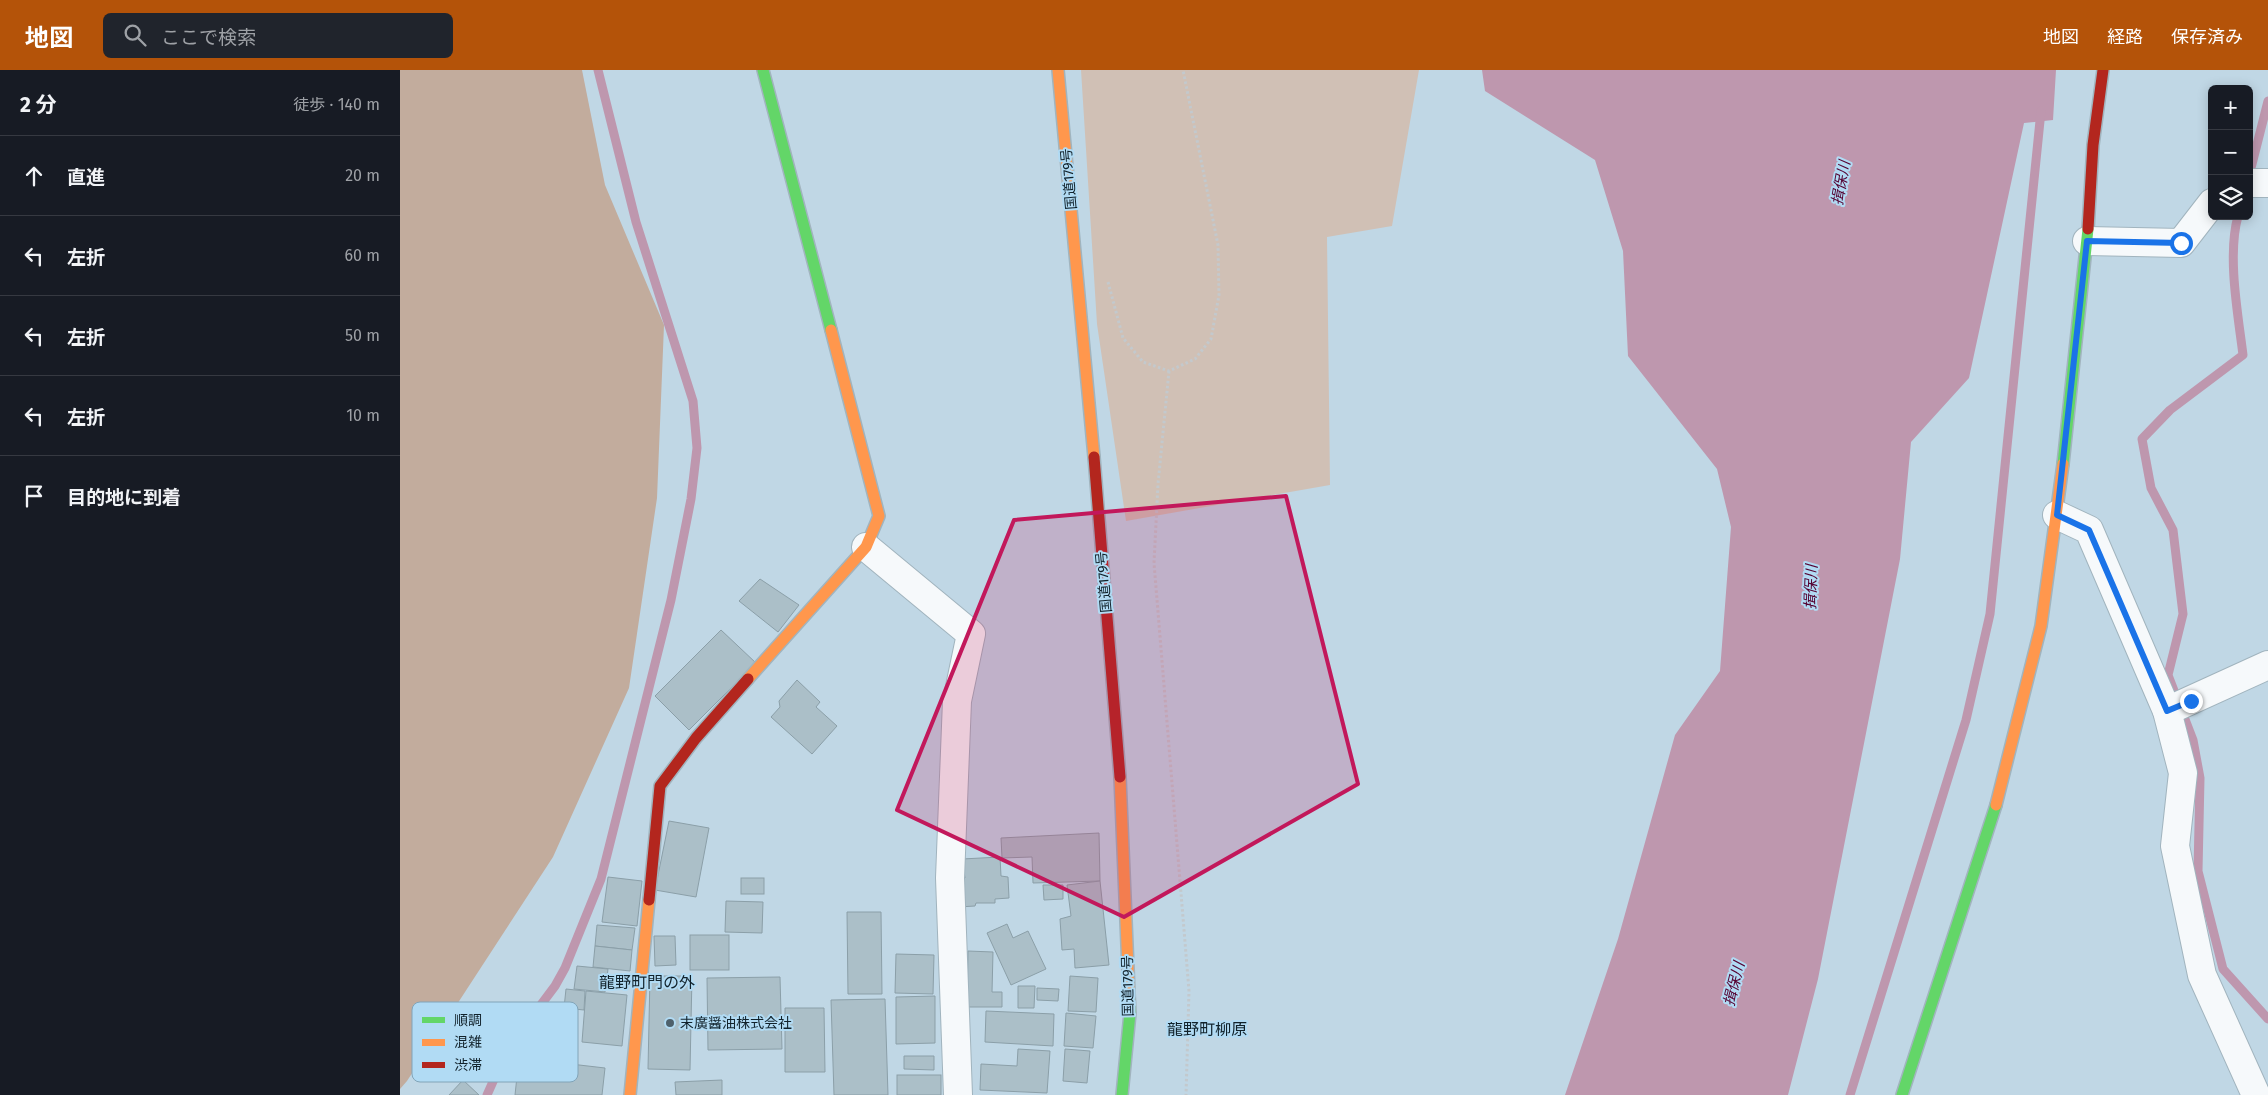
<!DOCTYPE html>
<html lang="ja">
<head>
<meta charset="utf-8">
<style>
  body { margin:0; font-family:"Fira Sans","Noto Sans JP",sans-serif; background:#20242c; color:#f1f3f6 }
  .controls { position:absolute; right:15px; top:15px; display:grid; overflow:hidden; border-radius:8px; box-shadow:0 2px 12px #0003 }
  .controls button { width:45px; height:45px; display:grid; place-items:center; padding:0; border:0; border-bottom:1px solid #363941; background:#171b24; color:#f1f3f6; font:25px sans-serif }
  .stop { position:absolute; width:15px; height:15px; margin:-11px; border:4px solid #1a73e8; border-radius:50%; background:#fff }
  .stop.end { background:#1a73e8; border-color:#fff; box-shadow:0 1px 5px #0008 }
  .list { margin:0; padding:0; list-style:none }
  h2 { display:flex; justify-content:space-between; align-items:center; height:65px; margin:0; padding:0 20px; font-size:21px }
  h2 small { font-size:16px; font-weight:400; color:#9ea1a6 }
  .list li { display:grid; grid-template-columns:32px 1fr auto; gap:15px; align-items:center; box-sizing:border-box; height:80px; padding:0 20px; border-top:1px solid #363941 }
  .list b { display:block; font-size:19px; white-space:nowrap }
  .list em { font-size:16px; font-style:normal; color:#9ea1a6 }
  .icon { flex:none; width:28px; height:28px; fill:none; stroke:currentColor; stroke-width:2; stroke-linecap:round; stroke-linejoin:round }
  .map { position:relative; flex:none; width:1868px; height:1025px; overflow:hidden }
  header { display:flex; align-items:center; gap:30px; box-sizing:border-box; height:70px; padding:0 25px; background:#b45309; color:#fff }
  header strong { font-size:24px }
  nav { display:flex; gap:28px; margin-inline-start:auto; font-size:18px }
  .search { width:350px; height:45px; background:#20242c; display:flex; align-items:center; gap:12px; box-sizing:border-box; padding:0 18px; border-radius:8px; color:#9ea1a6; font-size:19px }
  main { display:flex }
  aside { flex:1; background:#171b24 }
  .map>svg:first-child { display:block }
  .green { fill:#d0c0b5 }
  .forest { fill:#c2ac9d }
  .water { fill:#be97ae }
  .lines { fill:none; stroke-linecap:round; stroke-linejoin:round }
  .stream { stroke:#be97ae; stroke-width:9 }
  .building { fill:#abbfc8; stroke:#8b9fa8 }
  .street-casing { stroke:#a1b4be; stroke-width:30 }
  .fast-casing { stroke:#a1b4be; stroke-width:14 }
  .slow-casing { stroke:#a1b4be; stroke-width:14 }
  .jam-casing { stroke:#a1b4be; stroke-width:14 }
  .path { stroke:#c3c9cd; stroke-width:3; stroke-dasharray:2.5 2.5; stroke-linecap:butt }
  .street { stroke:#f6f9fb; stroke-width:28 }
  .fast { stroke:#63d668; stroke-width:11 }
  .slow { stroke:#ff974d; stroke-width:11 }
  .jam { stroke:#b3261e; stroke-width:11 }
  .route { stroke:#1a73e8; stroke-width:6 }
  .marked { fill:#c2185b; fill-opacity:0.2; stroke:#c2185b; stroke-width:4; stroke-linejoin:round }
  .poi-dot { fill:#4e616c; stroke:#b1dbf4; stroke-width:2 }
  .labels { text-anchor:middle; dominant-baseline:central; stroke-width:4; stroke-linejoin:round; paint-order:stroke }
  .street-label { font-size:14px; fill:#11222b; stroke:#b1dbf4 }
  .poi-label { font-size:14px; fill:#11222b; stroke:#b1dbf4; text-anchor:start }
  .water-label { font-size:15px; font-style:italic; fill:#550231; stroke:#b1dbf4 }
  .quarter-label { font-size:16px; fill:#11222b; stroke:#b1dbf4 }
  .key { fill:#b1dbf4; stroke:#81a4b8; stroke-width:1 }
  .key-label { font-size:14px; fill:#11222b }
</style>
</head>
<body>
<header>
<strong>地図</strong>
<div class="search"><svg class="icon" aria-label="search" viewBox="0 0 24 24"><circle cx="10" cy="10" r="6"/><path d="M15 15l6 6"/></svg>ここで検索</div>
<nav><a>地図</a><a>経路</a><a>保存済み</a></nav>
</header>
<main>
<aside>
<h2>2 分<small>徒歩 · 140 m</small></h2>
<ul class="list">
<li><svg class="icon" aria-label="ahead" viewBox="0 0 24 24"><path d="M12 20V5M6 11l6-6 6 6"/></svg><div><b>直進</b></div><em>20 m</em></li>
<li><svg class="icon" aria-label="left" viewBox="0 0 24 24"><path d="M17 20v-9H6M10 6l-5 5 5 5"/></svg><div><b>左折</b></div><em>60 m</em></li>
<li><svg class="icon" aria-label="left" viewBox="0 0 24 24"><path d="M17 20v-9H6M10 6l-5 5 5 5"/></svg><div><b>左折</b></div><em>50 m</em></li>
<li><svg class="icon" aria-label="left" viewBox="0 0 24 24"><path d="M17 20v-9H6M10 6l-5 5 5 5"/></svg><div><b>左折</b></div><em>10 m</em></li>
<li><svg class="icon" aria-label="arrive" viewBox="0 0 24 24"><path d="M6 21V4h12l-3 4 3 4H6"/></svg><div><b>目的地に到着</b></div></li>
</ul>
</aside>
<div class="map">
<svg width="1868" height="1025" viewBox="0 0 1868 1025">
  <rect width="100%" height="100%" fill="#c0d7e5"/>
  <path class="green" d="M 681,0 L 1019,0 L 992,156 L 927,167 L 930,415 L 726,451 L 697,254 Z"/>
  <path class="forest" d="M 0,0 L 182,0 L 205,115 L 264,255 L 257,428 L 229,618 L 153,787 L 7,1011 L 0,1019 Z"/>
  <path class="water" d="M 1082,0 L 1656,0 L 1653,50 L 1624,53 L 1569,308 L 1511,372 L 1500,489 L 1418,909 L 1388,1025 L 1165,1025 L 1218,869 L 1275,665 L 1320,601 L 1331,457 L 1317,399 L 1228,286 L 1223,181 L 1195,90 L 1085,21 Z"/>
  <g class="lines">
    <g class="stream">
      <path d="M 1849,106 L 1868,31"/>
      <path d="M 1838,146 C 1827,186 1838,244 1843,285 L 1770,340 L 1742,369 L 1751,418 L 1773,460 L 1783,544 L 1768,605 L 1793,670 L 1800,708 L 1798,801 L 1823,899 L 1868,949"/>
      <path d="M 87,1025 L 107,980 L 155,916 L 165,898 L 201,809 L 271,530 L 291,429 L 297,378 L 293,331 L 236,152 L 198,0"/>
      <path d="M 1450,1025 L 1566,650 L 1590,544 L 1641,41"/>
    </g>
  </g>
  <g class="building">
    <path d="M 360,509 L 399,535 L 378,562 L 339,531 Z"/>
    <path d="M 321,560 L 356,593 L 289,660 L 255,626 Z"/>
    <path d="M 397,610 L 420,632 L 416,637 L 437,656 L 412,684 L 371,647 L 380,637 L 379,631 Z"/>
    <path d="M 269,751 L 309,758 L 296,827 L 255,820 Z"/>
    <path d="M 699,763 L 700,811 L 633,813 L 632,787 L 602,788 L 601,768 Z"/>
    <path d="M 600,787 L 601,806 L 608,807 L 609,828 L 595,829 L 595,833 L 576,833 L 575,836 L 558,837 L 555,809 L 565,808 L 562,789 Z"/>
    <path d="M 208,807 L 242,811 L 237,856 L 202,852 Z"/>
    <rect x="341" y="808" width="23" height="16"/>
    <path d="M 700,811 L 709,895 L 675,898 L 674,879 L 662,880 L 660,849 L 671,846 L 667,815 Z"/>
    <path d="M 643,815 L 663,815 L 663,829 L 644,830 Z"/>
    <path d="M 326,831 L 363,832 L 362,863 L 325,862 Z"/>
    <path d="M 447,842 L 481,842 L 482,924 L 448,924 Z"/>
    <path d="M 607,854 L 613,868 L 628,861 L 646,899 L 611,915 L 587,863 Z"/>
    <path d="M 197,855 L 235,858 L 232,880 L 195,876 Z"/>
    <rect x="290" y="865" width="39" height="35"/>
    <path d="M 254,866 L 275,866 L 276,895 L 255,896 Z"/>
    <path d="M 195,876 L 232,880 L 230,901 L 193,897 Z"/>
    <path d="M 568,881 L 593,882 L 592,922 L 602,922 L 602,937 L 567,937 Z"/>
    <path d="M 496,884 L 534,885 L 533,924 L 495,923 Z"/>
    <path d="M 177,896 L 208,899 L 205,922 L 174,919 Z"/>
    <path d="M 250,906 L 292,906 L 290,1000 L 248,999 Z"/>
    <path d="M 670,906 L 698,908 L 696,942 L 668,941 Z"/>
    <path d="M 380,907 L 382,979 L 308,980 L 307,908 Z"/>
    <path d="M 618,916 L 635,916 L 634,938 L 618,938 Z"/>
    <path d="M 637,918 L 659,919 L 658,931 L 637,930 Z"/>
    <path d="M 166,919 L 185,921 L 184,940 L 164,938 Z"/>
    <path d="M 186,921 L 227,925 L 222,976 L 182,972 Z"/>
    <path d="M 535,926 L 535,973 L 496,974 L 496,927 Z"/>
    <path d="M 485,929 L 488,1025 L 434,1025 L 431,930 Z"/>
    <path d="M 385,938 L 424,938 L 425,1002 L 385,1002 Z"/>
    <path d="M 586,941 L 654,944 L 653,976 L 585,972 Z"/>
    <path d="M 666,943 L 696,946 L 693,978 L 664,976 Z"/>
    <path d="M 618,979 L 650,981 L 647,1023 L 580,1020 L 581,994 L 617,996 Z"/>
    <path d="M 665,979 L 690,981 L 687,1013 L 663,1011 Z"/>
    <path d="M 504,986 L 534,986 L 534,1000 L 504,999 Z"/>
    <path d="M 119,988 L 205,998 L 202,1025 L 115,1025 Z"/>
    <rect x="497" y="1005" width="44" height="20"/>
    <path d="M 63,1010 L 79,1025 L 49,1025 Z"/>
    <path d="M 322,1010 L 322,1025 L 276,1025 L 275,1012 Z"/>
  </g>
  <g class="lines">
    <defs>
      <g id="street">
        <path d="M 1849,113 L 1868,113"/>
        <path d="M 1687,171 L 1781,173 L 1812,133"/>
        <path d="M 1657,445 L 1689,460 L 1767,641 L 1783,703 L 1775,776 L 1802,905 L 1856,1025"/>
        <path d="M 466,477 L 571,564 L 557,631 L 550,808 L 558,1025"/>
        <path d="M 1767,641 L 1868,595"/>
      </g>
      <g id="fast">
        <path d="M 363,0 L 431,260"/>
        <path d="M 1663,394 L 1688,159"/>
        <path d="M 722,1025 L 730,943 L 729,923"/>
        <path d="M 1502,1025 L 1596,735"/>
      </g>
      <g id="slow">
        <path d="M 658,0 L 694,387"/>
        <path d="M 348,609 L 466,477 L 479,446 L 431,260"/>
        <path d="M 720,707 L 729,923"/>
        <path d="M 1596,735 L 1641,556 L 1663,394"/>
        <path d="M 230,1025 L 249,830"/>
      </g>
      <g id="jam">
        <path d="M 1688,159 L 1693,75 L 1703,0"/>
        <path d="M 694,387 L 720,707"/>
        <path d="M 249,830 L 260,716 L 296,668 L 348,609"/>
      </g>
    </defs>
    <use href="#street" class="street-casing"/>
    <use href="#fast" class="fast-casing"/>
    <use href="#slow" class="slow-casing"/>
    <use href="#jam" class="jam-casing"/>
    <g class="path">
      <path d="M 708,212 L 723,268 L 743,292 L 769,301 L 795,289 L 811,269 L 819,225 L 818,175 L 783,0"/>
      <path d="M 769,301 L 758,414 L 754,493 L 789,921 L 786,1025"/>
    </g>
    <use href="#street" class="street"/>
    <use href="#fast" class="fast"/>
    <use href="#slow" class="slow"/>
    <use href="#jam" class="jam"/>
  </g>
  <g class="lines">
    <path class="route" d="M 1781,173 L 1687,171 L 1657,445 L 1689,460 L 1767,641 L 1791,631"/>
  </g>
  <path class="marked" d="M 886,426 L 958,714 L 724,847 L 497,740 L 614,450 Z"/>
  <circle class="poi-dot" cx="270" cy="953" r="5"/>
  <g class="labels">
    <g class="street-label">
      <text transform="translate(669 109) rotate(-95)">国道179号</text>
      <text transform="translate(704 512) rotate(-95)">国道179号</text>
      <text transform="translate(728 916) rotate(-91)">国道179号</text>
    </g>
    <g class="poi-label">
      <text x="280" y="953">末廣醤油株式会社</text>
    </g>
    <g class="water-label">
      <text transform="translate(1441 113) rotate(-80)">揖保川</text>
      <text transform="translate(1411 517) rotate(-88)">揖保川</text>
      <text transform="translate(1334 914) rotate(-76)">揖保川</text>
    </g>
    <g class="quarter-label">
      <text x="247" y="912">龍野町門の外</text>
      <text x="807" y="959">龍野町柳原</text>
    </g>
  </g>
  <rect x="12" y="932" width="166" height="80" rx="8" class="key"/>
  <rect x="22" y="947" width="23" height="6" fill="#63d668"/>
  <rect x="22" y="969" width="23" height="7" fill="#ff974d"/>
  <rect x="22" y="992" width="23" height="6" fill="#b3261e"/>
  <g class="key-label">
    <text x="54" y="955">順調</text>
    <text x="54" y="977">混雑</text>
    <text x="54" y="1000">渋滞</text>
  </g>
</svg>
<div class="controls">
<button>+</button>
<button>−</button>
<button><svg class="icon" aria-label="layers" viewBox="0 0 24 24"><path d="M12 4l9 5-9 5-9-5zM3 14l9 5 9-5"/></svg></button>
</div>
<div class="stop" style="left:1781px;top:173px"></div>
<div class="stop end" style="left:1791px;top:631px"></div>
</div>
</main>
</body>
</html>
